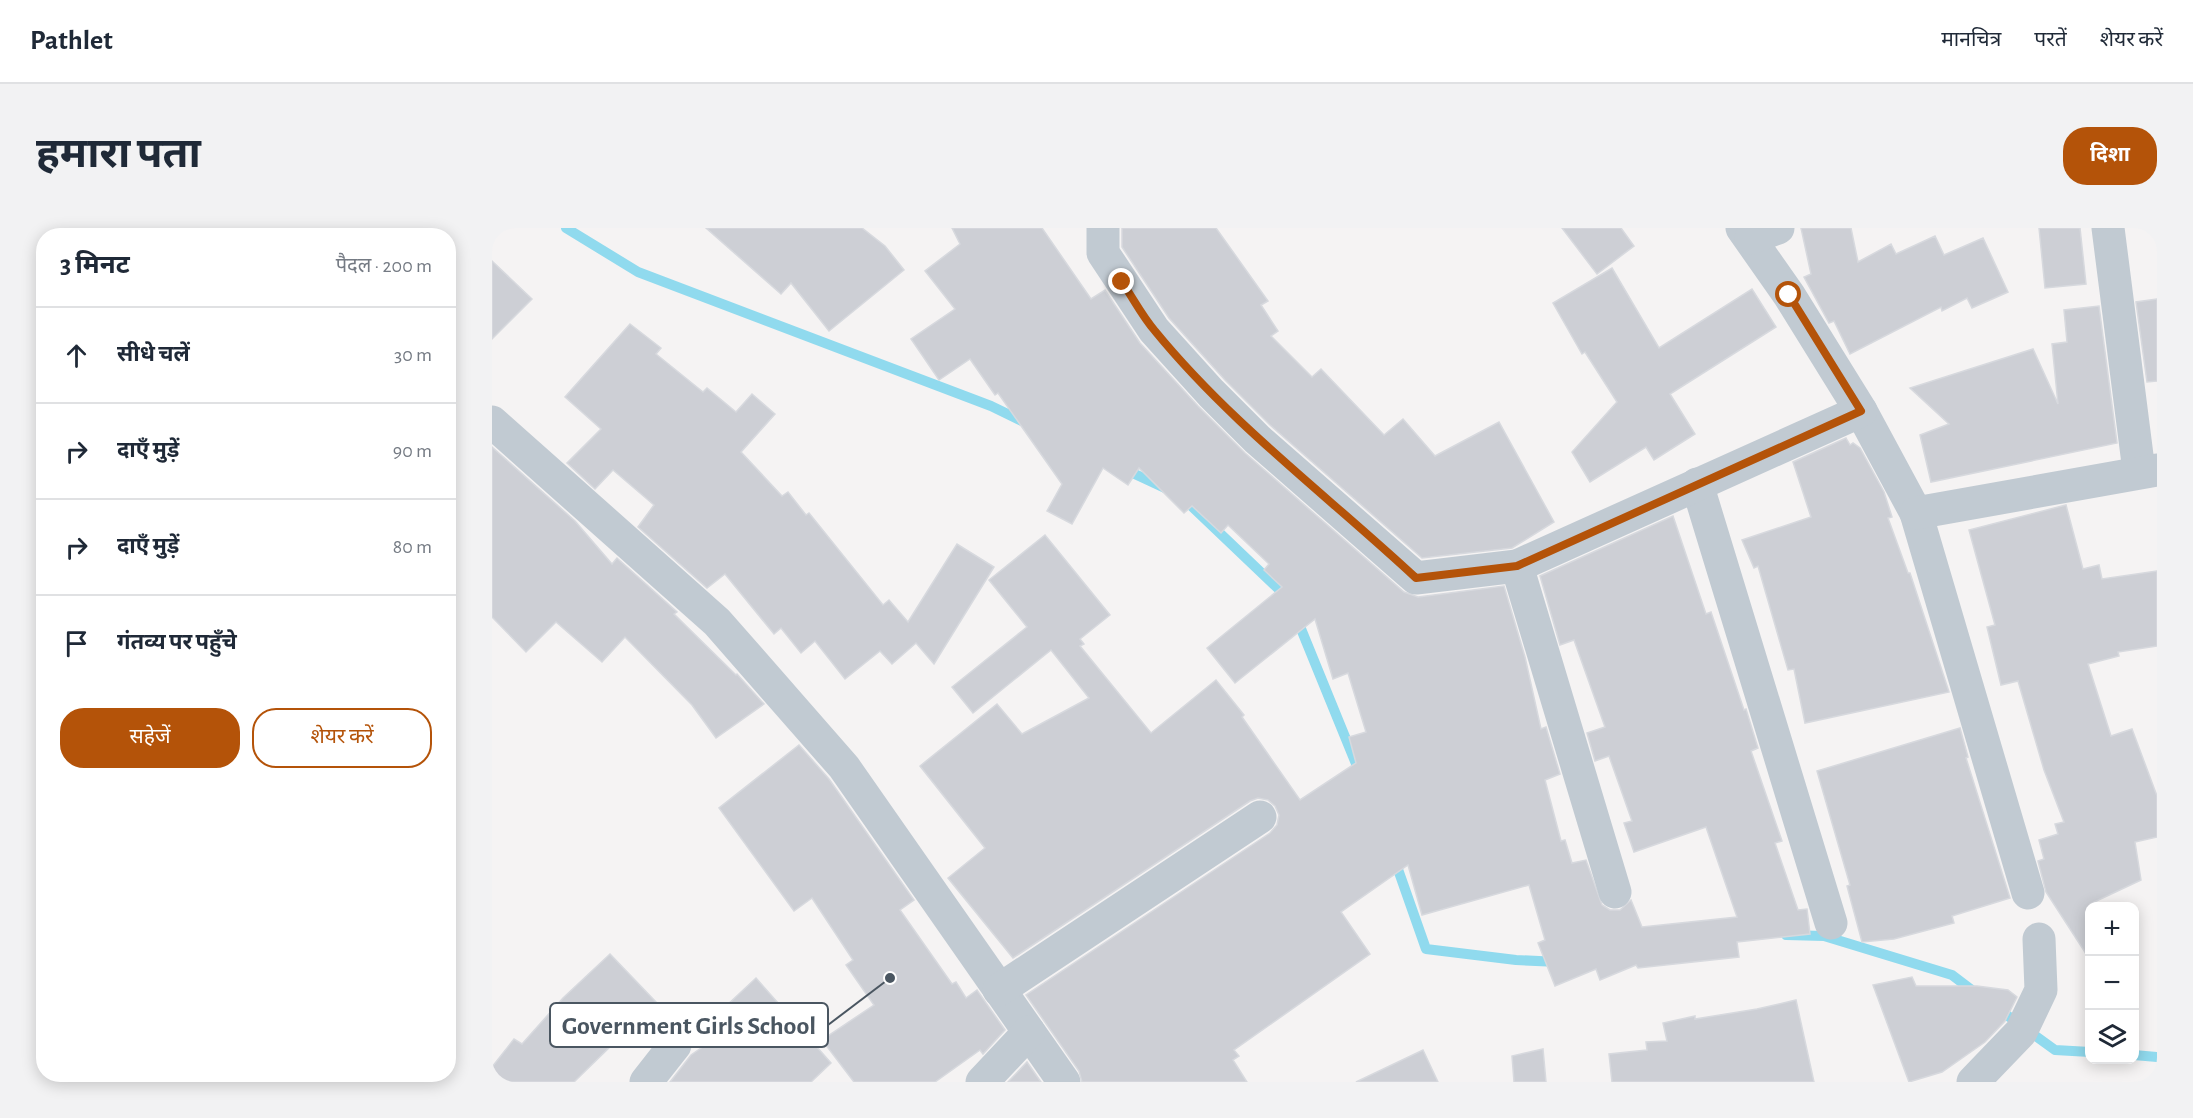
<!DOCTYPE html>
<html lang="hi">
<head>
<meta charset="utf-8">
<style>
  body { margin:0; font-family:"Alegreya Sans","Noto Sans Devanagari",sans-serif; background:#f2f2f3; color:#1f2937 }
  .controls { position:absolute; right:18px; bottom:18px; display:grid; overflow:hidden; border-radius:12px; box-shadow:0 3px 15px #0003 }
  .controls button { width:54px; height:54px; display:grid; place-items:center; padding:0; border:0; border-bottom:2px solid #e0e1e3; background:#fff; color:#1f2937; font:30px sans-serif }
  .stop { position:absolute; width:18px; height:18px; margin:-14px; border:4px solid #b45309; border-radius:50%; background:#fff }
  .stop.end { background:#b45309; border-color:#fff; box-shadow:0 2px 6px #0008 }
  .list { margin:0; padding:0; list-style:none }
  h2 { display:flex; justify-content:space-between; align-items:center; height:78px; margin:0; padding:0 24px; font-size:26px }
  h2 small { font-size:20px; font-weight:400; color:#747a83 }
  .list li { display:grid; grid-template-columns:39px 1fr auto; gap:18px; align-items:center; box-sizing:border-box; height:96px; padding:0 24px; border-top:2px solid #e0e1e3 }
  .list b { display:block; font-size:22px; white-space:nowrap }
  .list em { font-size:20px; font-style:normal; color:#747a83 }
  .actions { display:flex; gap:12px; padding:18px 24px }
  .actions a { flex:1; padding:14px 0; border:2px solid #b45309; border-radius:24px; text-align:center; font-size:21px; color:#b45309 }
  .actions .main { background:#b45309; color:#fff }
  .icon { flex:none; width:33px; height:33px; fill:none; stroke:currentColor; stroke-width:2; stroke-linecap:round; stroke-linejoin:round }
  .map { position:relative; flex:none; width:1665px; height:854px; overflow:hidden; border-radius:24px }
  header { display:flex; align-items:center; gap:36px; box-sizing:border-box; height:84px; padding:0 30px; background:#fff; border-bottom:2px solid #e0e1e3 }
  header strong { font-size:28px }
  nav { display:flex; gap:33px; margin-inline-start:auto; font-size:21px }
  .intro { display:flex; align-items:center; justify-content:space-between; box-sizing:border-box; height:144px; padding:0 36px }
  h1 { margin:0; font-size:42px }
  .button { padding:15px 27px; border-radius:24px; background:#b45309; color:#fff; font-size:21px; font-weight:700 }
  main { display:flex; gap:36px; padding:0 36px }
  aside { flex:1; background:#fff; border-radius:24px; box-shadow:0 3px 15px #0003 }
  .map>svg:first-child { display:block }
  .lines { fill:none; stroke-linecap:round; stroke-linejoin:round }
  .stream { stroke:#90daee; stroke-width:10 }
  .building { fill:#cdcfd5; stroke:#d7d9de; stroke-width:1.5 }
  .minor { stroke:#c1cad2; stroke-width:33 }
  .route { stroke:#b45309; stroke-width:8 }
  .leader { fill:none; stroke:#4a5661; stroke-width:2 }
  .callout-dot { fill:#4a5661; stroke:#fff; stroke-width:2 }
  .callout { fill:#fff; stroke:#4a5661; stroke-width:2 }
  .callout-label { font-size:26px; text-anchor:middle; font-weight:bold; fill:#4a5661 }
</style>
</head>
<body>
<header>
<strong>Pathlet</strong>
<nav><a>मानचित्र</a><a>परतें</a><a>शेयर करें</a></nav>
</header>
<div class="intro"><h1>हमारा पता</h1><a class="button">दिशा</a></div>
<main>
<aside>
<h2>3 मिनट<small>पैदल · 200 m</small></h2>
<ul class="list">
<li><svg class="icon" aria-label="ahead" viewBox="0 0 24 24"><path d="M12 20V5M6 11l6-6 6 6"/></svg><div><b>सीधे चलें</b></div><em>30 m</em></li>
<li><svg class="icon" aria-label="right" viewBox="0 0 24 24"><path d="M7 20v-9h11M14 6l5 5-5 5"/></svg><div><b>दाएँ मुड़ें</b></div><em>90 m</em></li>
<li><svg class="icon" aria-label="right" viewBox="0 0 24 24"><path d="M7 20v-9h11M14 6l5 5-5 5"/></svg><div><b>दाएँ मुड़ें</b></div><em>80 m</em></li>
<li><svg class="icon" aria-label="arrive" viewBox="0 0 24 24"><path d="M6 21V4h12l-3 4 3 4H6"/></svg><div><b>गंतव्य पर पहुँचे</b></div></li>
</ul>
<div class="actions"><a class="main">सहेजें</a><a>शेयर करें</a></div>
</aside>
<div class="map">
<svg width="1665" height="854" viewBox="0 0 1665 854">
  <rect width="100%" height="100%" fill="#f5f3f3"/>
  <g class="lines">
    <g class="stream">
      <path d="M 74,0 L 146,44 L 499,178 L 536,196"/>
      <path d="M 632,241 L 675,261"/>
      <path d="M 691,270 L 797,371"/>
      <path d="M 805,391 L 869,548"/>
      <path d="M 902,630 L 934,721 L 1024,732 L 1067,734"/>
      <path d="M 1294,707 L 1332,708 L 1460,747 L 1485,766"/>
      <path d="M 1505,780 L 1563,822 L 1598,824"/>
      <path d="M 1642,827 L 1665,829"/>
    </g>
  </g>
  <g class="building">
    <path d="M 214,0 L 370,0 L 393,18 L 412,42 L 337,103 L 299,55 L 289,66 Z"/>
    <path d="M 460,0 L 550,0 L 599,71 L 613,62 L 648,115 L 706,178 L 753,225 L 912,364 L 926,369 L 1012,358 L 1033,429 L 1049,501 L 1054,499 L 1068,546 L 1053,552 L 1069,613 L 1073,612 L 1080,635 L 1094,632 L 1110,677 L 1118,682 L 1128,682 L 1139,672 L 1150,699 L 1245,689 L 1214,599 L 1142,624 L 1132,595 L 1140,593 L 1117,528 L 1103,533 L 1095,505 L 1113,499 L 1082,412 L 1068,417 L 1048,348 L 1181,288 L 1214,386 L 1219,384 L 1252,482 L 1254,481 L 1266,520 L 1259,523 L 1290,613 L 1283,615 L 1306,682 L 1315,681 L 1318,706 L 1245,714 L 1247,729 L 1146,740 L 1144,737 L 1108,752 L 1104,741 L 1063,758 L 1046,715 L 1053,712 L 1037,657 L 930,687 L 916,637 L 849,684 L 878,726 L 742,822 L 747,828 L 741,832 L 755,854 L 590,854 L 587,843 L 534,767 L 778,605 L 785,597 L 787,587 L 783,578 L 776,572 L 766,570 L 758,573 L 521,730 L 456,650 L 493,620 L 428,538 L 505,476 L 530,506 L 597,470 L 559,422 L 481,485 L 460,459 L 535,399 L 497,352 L 553,307 L 618,387 L 588,411 L 592,416 L 588,418 L 659,505 L 724,452 L 752,487 L 750,489 L 808,572 L 864,535 L 857,509 L 874,504 L 856,445 L 841,451 L 823,391 L 743,455 L 715,420 L 790,359 L 772,342 L 777,336 L 736,297 L 729,305 L 700,278 L 692,285 L 647,240 L 636,257 L 611,240 L 580,296 L 555,283 L 570,256 L 506,165 L 503,167 L 478,131 L 447,152 L 419,111 L 463,81 L 433,43 L 468,16 Z"/>
    <path d="M 630,0 L 724,0 L 776,73 L 769,77 L 786,103 L 779,108 L 820,149 L 829,141 L 892,207 L 911,191 L 943,228 L 1007,194 L 1062,294 L 1020,320 L 930,330 L 778,197 L 733,152 L 677,90 L 630,19 Z"/>
    <path d="M 1070,0 L 1129,0 L 1142,18 L 1105,46 Z"/>
    <path d="M 1309,0 L 1359,0 L 1366,34 L 1399,16 L 1404,26 L 1443,8 L 1452,27 L 1491,10 L 1516,64 L 1480,80 L 1475,70 L 1450,83 L 1449,79 L 1358,126 L 1342,93 L 1337,95 L 1312,49 L 1319,46 Z"/>
    <path d="M 1547,0 L 1588,0 L 1594,56 L 1553,60 Z"/>
    <path d="M 0,33 L 40,71 L 0,111 Z"/>
    <path d="M 1120,40 L 1167,120 L 1260,61 L 1284,99 L 1178,166 L 1203,206 L 1162,232 L 1154,219 L 1098,254 L 1080,224 L 1125,174 L 1093,124 L 1090,126 L 1061,75 Z"/>
    <path d="M 1665,71 L 1665,153 L 1655,154 L 1644,74 Z"/>
    <path d="M 1607,78 L 1625,215 L 1439,254 L 1428,207 L 1457,196 L 1418,160 L 1541,121 L 1566,176 L 1560,116 L 1575,114 L 1572,82 Z"/>
    <path d="M 138,96 L 169,120 L 164,126 L 211,164 L 215,160 L 244,184 L 260,166 L 283,186 L 249,224 L 290,268 L 296,264 L 314,287 L 317,285 L 391,377 L 397,372 L 416,394 L 465,316 L 502,339 L 442,436 L 424,415 L 400,436 L 388,423 L 353,451 L 323,413 L 309,425 L 289,400 L 282,406 L 233,346 L 215,360 L 146,299 L 162,277 L 121,242 L 103,261 L 75,235 L 109,201 L 73,169 Z"/>
    <path d="M 1354,210 L 1358,217 L 1361,215 L 1368,220 L 1392,264 L 1400,289 L 1396,290 L 1416,345 L 1418,345 L 1457,464 L 1313,495 L 1302,441 L 1296,442 L 1266,338 L 1262,340 L 1250,312 L 1319,289 L 1301,234 Z"/>
    <path d="M 0,219 L 83,293 L 120,336 L 125,330 L 185,384 L 182,386 L 244,447 L 245,446 L 272,476 L 224,510 L 200,477 L 133,409 L 110,434 L 64,394 L 34,424 L 0,389 Z"/>
    <path d="M 1574,277 L 1591,341 L 1607,337 L 1610,351 L 1665,343 L 1665,418 L 1626,424 L 1627,428 L 1596,436 L 1619,508 L 1640,501 L 1665,568 L 1665,609 L 1643,614 L 1649,652 L 1598,676 L 1598,732 L 1554,664 L 1546,633 L 1552,631 L 1547,612 L 1566,606 L 1563,596 L 1572,594 L 1552,542 L 1526,453 L 1509,457 L 1495,399 L 1503,397 L 1477,302 Z"/>
    <path d="M 1468,500 L 1476,529 L 1474,530 L 1518,670 L 1460,688 L 1462,695 L 1402,711 L 1370,714 L 1355,658 L 1358,657 L 1325,543 Z"/>
    <path d="M 307,517 L 337,551 L 422,672 L 408,682 L 460,756 L 464,754 L 474,770 L 485,762 L 513,802 L 491,826 L 488,822 L 443,854 L 362,854 L 330,812 L 382,777 L 354,737 L 361,732 L 320,670 L 302,683 L 227,580 Z"/>
    <path d="M 118,726 L 164,774 L 82,854 L 0,854 L 0,839 L 22,811 L 30,816 L 71,770 Z"/>
    <path d="M 1420,749 L 1424,758 L 1485,758 L 1516,762 L 1525,769 L 1513,793 L 1493,814 L 1450,844 L 1417,854 L 1381,757 Z"/>
    <path d="M 264,750 L 339,835 L 319,854 L 178,854 L 199,827 L 229,806 L 218,793 Z"/>
    <path d="M 1304,772 L 1322,854 L 1120,854 L 1117,826 L 1155,822 L 1154,814 L 1175,813 L 1171,795 L 1203,788 L 1203,791 L 1265,781 Z"/>
    <path d="M 1051,821 L 1054,854 L 1022,854 L 1020,828 Z"/>
    <path d="M 931,822 L 946,854 L 864,854 Z"/>
    <path d="M 535,834 L 549,854 L 516,854 Z"/>
  </g>
  <g class="lines">
    <g class="minor">
      <path d="M 611,0 L 611,25 L 662,102 L 719,165 L 765,211 L 924,350 L 1025,338"/>
      <path d="M 1250,0 L 1297,67 L 1369,183 L 1424,285 L 1536,665"/>
      <path d="M 1616,0 L 1647,243"/>
      <path d="M 1259,10 L 1286,0"/>
      <path d="M 0,194 L 225,394 L 352,539 L 572,854"/>
      <path d="M 1205,256 L 1339,695"/>
      <path d="M 1424,285 L 1665,242"/>
      <path d="M 1123,664 L 1025,338 L 1369,183"/>
      <path d="M 507,762 L 768,589"/>
      <path d="M 154,854 L 183,817"/>
      <path d="M 490,854 L 537,804"/>
      <path d="M 1481,854 L 1529,804 L 1549,762 L 1547,711"/>
    </g>
  </g>
  <g class="lines">
    <path class="route" d="M 630,54 C 641,70 650,88 663,103 C 739,196 836,268 924,350 L 1025,338 L 1369,183 L 1297,67"/>
  </g>
  <path class="leader" d="M398 750L336 797"/>
  <circle class="callout-dot" cx="398" cy="750" r="6"/>
  <rect class="callout" x="58" y="775" width="278" height="44" rx="6"/>
  <g class="callout-label">
    <text x="197" y="806">Government Girls School</text>
  </g>
</svg>
<div class="controls">
<button>+</button>
<button>−</button>
<button><svg class="icon" aria-label="layers" viewBox="0 0 24 24"><path d="M12 4l9 5-9 5-9-5zM3 14l9 5 9-5"/></svg></button>
</div>
<div class="stop" style="left:1297px;top:67px"></div>
<div class="stop end" style="left:630px;top:54px"></div>
</div>
</main>
</body>
</html>
